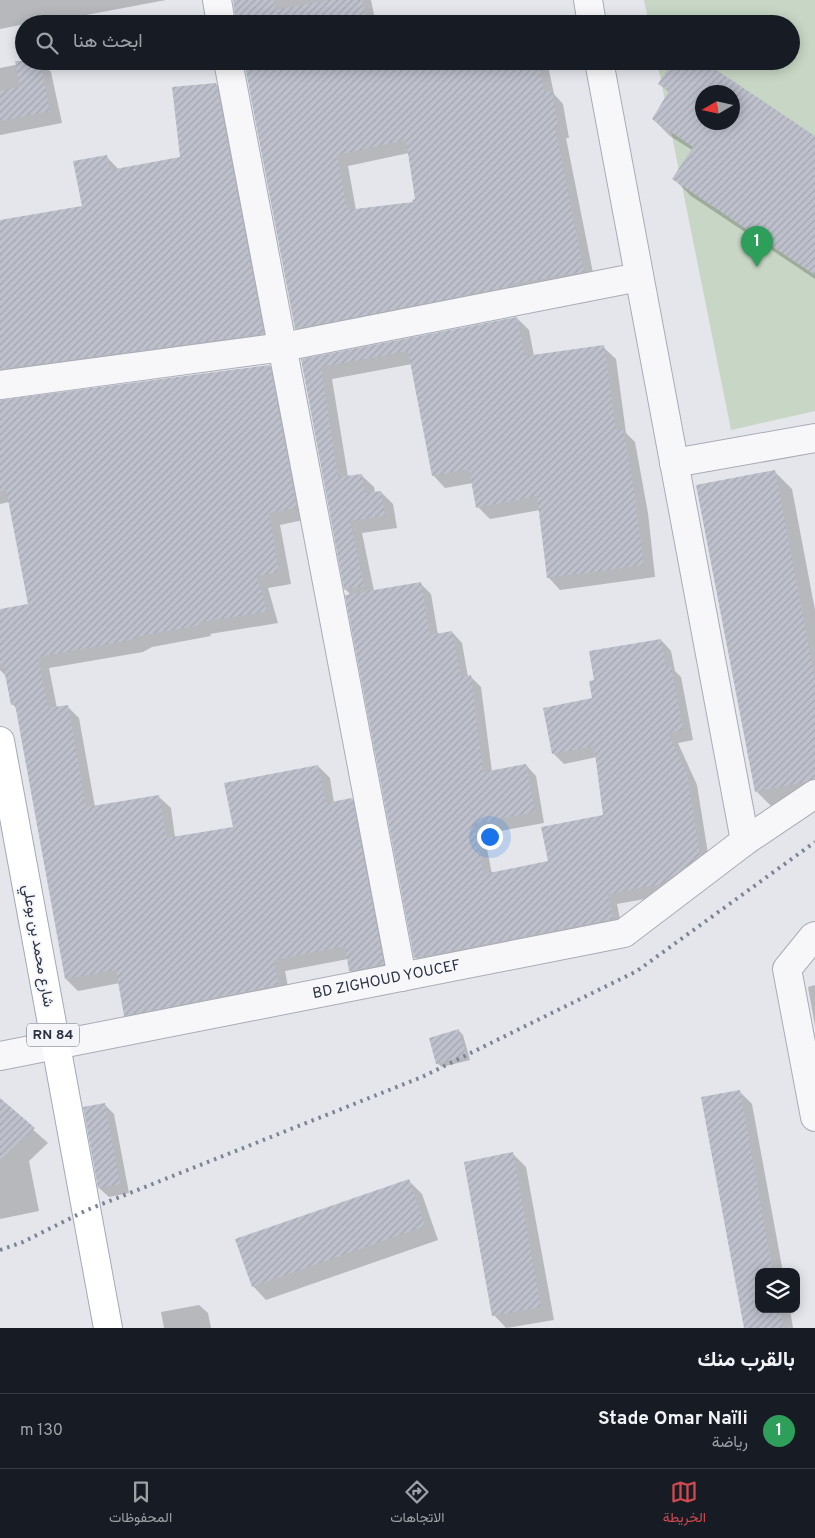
<!DOCTYPE html>
<html lang="ar">
<head>
<meta charset="utf-8">
<style>
  body { margin:0; font-family:Overpass,Vazirmatn,sans-serif; background:#20242c; color:#f1f3f6; direction:rtl }
  .controls { position:absolute; right:15px; bottom:15px; display:grid; overflow:hidden; border-radius:10px; box-shadow:0 2px 12px #0003 }
  .controls button { width:45px; height:45px; display:grid; place-items:center; padding:0; border:0; border-bottom:1px solid #363941; background:#171b24; color:#f1f3f6; font:25px sans-serif }
  .compass { position:absolute; left:695px; top:85px; width:45px; height:45px; border-radius:50%; background:#171b24; box-shadow:0 2px 12px #0003; rotate:261deg }
  .you { position:absolute; left:489px; top:836px; width:18px; height:18px; margin:-12px; border:4px solid #fff; border-radius:50%; background:#1a73e8; box-shadow:0 0 0 8px #1a73e833 }
  .badge { display:grid; place-items:center; width:32px; height:32px; border-radius:50%; background:#d0494f; color:#fff; font-size:16px; font-weight:700 }
  .pin { position:absolute; translate:-50% -41px; filter:drop-shadow(0 1px 2px #0008) }
  .pin::after { content:''; position:absolute; top:26px; width:18px; height:15px; background:inherit; clip-path:polygon(0 0,100% 0,50% 100%) }
  .list { margin:0; padding:0; list-style:none }
  h2 { display:flex; justify-content:space-between; align-items:center; height:65px; margin:0; padding:0 20px; font-size:21px }
  h2 small { font-size:16px; font-weight:400; color:#9ea1a6 }
  .list li { display:grid; grid-template-columns:32px 1fr auto; gap:15px; align-items:center; box-sizing:border-box; height:75px; padding:0 20px; border-top:1px solid #363941 }
  .list b { display:block; font-size:19px; white-space:nowrap }
  .list p { margin:0; font-size:16px; white-space:nowrap; color:#9ea1a6 }
  .list em { font-size:16px; font-style:normal; color:#9ea1a6 }
  .icon { flex:none; width:28px; height:28px; fill:none; stroke:currentColor; stroke-width:2; stroke-linecap:round; stroke-linejoin:round }
  .map { position:relative; flex:none; width:815px; height:1328px; overflow:hidden; direction:ltr }
  .search { position:absolute; background:#171b24; box-shadow:0 2px 12px #0003; left:15px; right:15px; top:15px; height:55px; display:flex; align-items:center; gap:12px; box-sizing:border-box; padding:0 18px; border-radius:28px; color:#9ea1a6; font-size:19px }
  .sheet { height:140px; background:#171b24 }
  nav { display:flex; justify-content:space-around; align-items:center; box-sizing:border-box; height:70px; border-top:1px solid #363941; background:#171b24; font-size:14px; color:#9ea1a6 }
  nav a { display:grid; justify-items:center; gap:2px }
  nav .on { color:#d0494f }
  .map>svg:first-child { display:block }
  .pitch { fill:#c7d6c5; fill-rule:evenodd }
  .shadow { fill:#0003; fill-rule:evenodd }
  .building { fill:url(#building-hatch); fill-rule:evenodd }
  .lines { fill:none; stroke-linecap:round; stroke-linejoin:round }
  .minor-casing { stroke:#a9acb6; stroke-width:30 }
  .primary-casing { stroke:#a3a9b8; stroke-width:30 }
  .minor { stroke:#f7f7fa; stroke-width:28 }
  .primary { stroke:#fff; stroke-width:28 }
  .rail { stroke:#7d8496; stroke-width:4; stroke-dasharray:2.5 5; stroke-linecap:butt }
  .labels { text-anchor:middle; dominant-baseline:central; stroke-width:4; stroke-linejoin:round; paint-order:stroke }
  .shield { fill:#f4f5f9; stroke:#676c7a; stroke-width:1 }
  .shield-label { font-size:14px; font-weight:bold; fill:#2b3244 }
  .street-label { font-size:15px; fill:#2b3244; stroke:#f4f5f9 }
</style>
</head>
<body>
<div class="map">
<svg width="815" height="1328" viewBox="0 0 815 1328">
  <defs>
    <pattern id="building-hatch" width="6" height="6" patternUnits="userSpaceOnUse" patternTransform="scale(1.25)"><rect width="6" height="6" fill="#bec1cc"/><path d="M-1 1l2-2M0 6l6-6M5 7l2-2" fill="none" stroke="#a3a6b0"/></pattern>
  </defs>
  <rect width="100%" height="100%" fill="#e4e6ec"/>
  <path class="pitch" d="M 644,0 L 815,0 L 815,411 L 731,430 L 657,61 L 791,61 L 791,24 L 649,24 ZM 702,92 L 732,92 L 732,122 L 702,122 Z"/>
  <g class="shadow">
    <path d="M 0,0 L 166,0 L 54,21 L 51,19 L 0,29 Z"/>
    <path d="M 234,0 L 371,0 L 376,24 L 238,24 Z"/>
    <path d="M 35,61 L 40,61 L 51,72 L 62,123 L 0,135 L 0,68 Z"/>
    <path d="M 245,61 L 547,61 L 554,94 L 563,104 L 569,138 L 566,138 L 595,283 L 308,340 L 296,328 ZM 409,153 L 417,200 L 414,204 L 356,210 L 348,166 Z"/>
    <path d="M 700,61 L 815,138 L 815,279 L 691,196 L 674,179 L 692,150 L 670,136 L 653,119 L 670,93 L 660,84 ZM 702,92 L 732,92 L 732,122 L 702,122 Z"/>
    <path d="M 216,84 L 228,96 L 275,345 L 0,387 L 0,221 L 83,207 L 106,156 L 119,170 L 181,158 Z"/>
    <path d="M 517,318 L 529,330 L 534,356 L 603,347 L 616,359 L 626,433 L 635,442 L 648,513 L 655,577 L 560,590 L 548,577 L 540,510 L 490,519 L 478,507 L 473,483 L 445,488 L 433,475 L 412,364 L 332,379 L 348,477 L 361,475 L 374,487 L 375,493 L 381,492 L 393,504 L 397,528 L 362,533 L 374,591 L 420,583 L 431,594 L 438,635 L 452,632 L 462,643 L 468,677 L 471,677 L 481,687 L 492,772 L 526,765 L 536,776 L 544,823 L 484,834 L 492,874 L 550,862 L 604,816 L 597,757 L 564,764 L 553,753 L 593,699 L 661,640 L 671,651 L 675,671 L 681,677 L 693,740 L 678,743 L 697,785 L 710,866 L 673,894 L 617,904 L 622,929 L 426,968 L 416,958 L 347,596 L 351,595 L 346,590 L 302,360 Z"/>
    <path d="M 269,366 L 281,378 L 308,519 L 280,525 L 291,584 L 268,588 L 278,623 L 210,634 L 211,636 L 152,647 L 143,652 L 49,668 L 57,708 L 67,706 L 79,718 L 95,807 L 159,797 L 171,808 L 175,837 L 234,828 L 318,766 L 330,778 L 334,803 L 352,799 L 364,811 L 395,976 L 362,982 L 350,971 L 348,959 L 285,971 L 290,997 L 137,1027 L 125,1015 L 120,983 L 78,991 L 66,979 L 17,709 L 12,704 L 7,677 L 0,670 L 0,610 L 30,605 L 9,502 L 0,504 L 0,401 Z"/>
    <path d="M 775,472 L 792,489 L 815,610 L 815,800 L 773,808 L 756,791 Z"/>
    <path d="M 815,985 L 815,1026 L 808,987 Z"/>
    <path d="M 459,1031 L 463,1035 L 470,1060 L 442,1067 L 437,1063 Z"/>
    <path d="M 739,1091 L 752,1104 L 783,1272 L 759,1272 L 759,1309 L 790,1309 L 793,1328 L 745,1328 Z"/>
    <path d="M 0,1100 L 48,1143 L 29,1161 L 39,1211 L 0,1219 Z"/>
    <path d="M 105,1105 L 114,1114 L 129,1193 L 109,1197 L 99,1188 Z"/>
    <path d="M 512,1153 L 526,1167 L 554,1320 L 506,1328 L 494,1315 Z"/>
    <path d="M 409,1181 L 422,1194 L 438,1240 L 266,1300 L 253,1286 Z"/>
    <path d="M 199,1305 L 208,1313 L 211,1328 L 164,1328 L 161,1312 Z"/>
  </g>
  <g class="building">
    <path d="M 233,0 L 274,0 L 275,10 L 330,0 L 362,0 L 367,24 L 236,24 Z"/>
    <path d="M 530,17 L 531,24 L 493,24 Z"/>
    <path d="M 15,61 L 40,61 L 50,111 L 0,121 L 0,91 L 20,87 Z"/>
    <path d="M 244,61 L 538,61 L 544,92 L 552,91 L 558,126 L 555,127 L 584,272 L 511,284 L 512,286 L 295,329 ZM 406,140 L 415,199 L 412,200 L 413,202 L 347,210 L 337,155 Z"/>
    <path d="M 673,61 L 703,61 L 815,136 L 815,275 L 672,179 L 693,147 L 652,119 L 669,91 L 658,84 ZM 702,92 L 732,92 L 732,122 L 702,122 Z"/>
    <path d="M 216,83 L 264,334 L 0,369 L 0,220 L 82,206 L 73,161 L 107,155 L 110,170 L 180,157 L 172,87 Z"/>
    <path d="M 517,317 L 525,356 L 604,345 L 616,430 L 623,428 L 636,501 L 635,501 L 644,565 L 547,578 L 537,496 L 476,508 L 469,469 L 432,476 L 408,351 L 321,367 L 338,477 L 362,474 L 365,493 L 381,491 L 385,516 L 350,521 L 364,586 L 344,590 L 301,359 Z"/>
    <path d="M 270,365 L 297,508 L 269,513 L 279,572 L 257,576 L 267,611 L 253,614 L 199,622 L 200,625 L 140,636 L 131,640 L 38,657 L 48,708 L 68,705 L 86,807 L 159,795 L 166,838 L 233,827 L 224,783 L 318,765 L 326,803 L 352,798 L 384,964 L 349,971 L 345,946 L 274,960 L 278,985 L 124,1016 L 116,970 L 65,979 L 15,704 L 11,705 L 3,664 L 0,665 L 0,609 L 28,604 L 6,489 L 0,491 L 0,400 Z"/>
    <path d="M 775,470 L 815,679 L 815,779 L 805,782 L 755,792 L 696,485 Z"/>
    <path d="M 421,582 L 430,635 L 452,631 L 461,677 L 471,675 L 483,772 L 526,764 L 535,812 L 474,824 L 484,874 L 548,861 L 541,827 L 603,815 L 594,746 L 552,754 L 543,708 L 592,698 L 589,681 L 594,680 L 589,651 L 661,639 L 666,667 L 671,666 L 683,730 L 668,733 L 687,773 L 700,856 L 662,884 L 608,894 L 613,919 L 414,958 L 345,595 Z"/>
    <path d="M 459,1029 L 466,1056 L 436,1064 L 429,1038 Z"/>
    <path d="M 740,1090 L 773,1272 L 759,1272 L 759,1309 L 780,1309 L 783,1328 L 744,1328 L 701,1097 Z"/>
    <path d="M 0,1098 L 35,1128 L 0,1160 Z"/>
    <path d="M 105,1103 L 120,1184 L 98,1188 L 83,1107 Z"/>
    <path d="M 513,1152 L 541,1307 L 492,1316 L 464,1162 Z"/>
    <path d="M 409,1179 L 425,1226 L 252,1287 L 235,1239 Z"/>
  </g>
  <g class="lines">
    <defs>
      <g id="minor">
        <path d="M 217,0 L 221,24"/>
        <path d="M 588,0 L 592,24"/>
        <path d="M 228,61 L 402,977"/>
        <path d="M 599,61 L 745,841"/>
        <path d="M 0,385 L 283,347 L 639,277"/>
        <path d="M 674,463 L 815,438"/>
        <path d="M 815,936 L 813,937 L 787,969 L 815,1117"/>
        <path id="s1" d="M 0,1056 L 624,933 L 745,841 L 815,794"/>
      </g>
      <path id="primary" d="M 0,741 L 108,1328"/>
    </defs>
    <use href="#minor" class="minor-casing"/>
    <use href="#primary" class="primary-casing"/>
    <use href="#minor" class="minor"/>
    <use href="#primary" class="primary"/>
    <path class="rail" d="M 0,1250 L 23,1242 L 87,1210 L 422,1077 L 637,971 L 815,842"/>
  </g>
  <g class="labels">
    <rect class="shield" x="27" y="1023.5" width="52" height="23" rx="4"/>
    <g class="shield-label">
      <text x="53" y="1035">RN 84</text>
    </g>
    <g class="street-label">
      <text transform="translate(37 946) rotate(80)">شارع محمد بن بوعلي</text>
      <text stroke="none"><textPath href="#s1" startOffset="394">BD ZIGHOUD YOUCEF</textPath></text>
    </g>
  </g>
</svg>
<div class="controls">
<button><svg class="icon" aria-label="layers" viewBox="0 0 24 24"><path d="M12 4l9 5-9 5-9-5zM3 14l9 5 9-5"/></svg></button>
</div>
<svg class="compass" viewBox="-18 -18 36 36"><path d="M0-13l5 13h-10z" fill="#e53935"/><path d="M0 13l5-13h-10z" fill="#9ea1a6"/></svg>
<div class="you"></div>
<div class="pin badge" style="left:757px;top:267px;background:#2e9e5b">1</div>
<div class="search"><svg class="icon" aria-label="search" viewBox="0 0 24 24"><circle cx="10" cy="10" r="6"/><path d="M15 15l6 6"/></svg>ابحث هنا</div>
</div>
<section class="sheet">
<h2>بالقرب منك<small></small></h2>
<ul class="list">
<li><span class="badge" style="background:#2e9e5b">1</span><div><b>Stade Omar Naïli</b><p>رياضة</p></div><em>130 m</em></li>
</ul>
</section>
<nav>
<a class="on"><svg class="icon" aria-label="map" viewBox="0 0 24 24"><path d="M3 6l6-2 6 2 6-2v14l-6 2-6-2-6 2zM9 4v14M15 6v14"/></svg>الخريطة</a>
<a><svg class="icon" aria-label="directions" viewBox="0 0 24 24"><path d="M12 3l9 9-9 9-9-9zM9 14v-3h6M13 9l2 2-2 2"/></svg>الاتجاهات</a>
<a><svg class="icon" aria-label="saved" viewBox="0 0 24 24"><path d="M7 4h10v16l-5-4-5 4z"/></svg>المحفوظات</a>
</nav>
</body>
</html>
